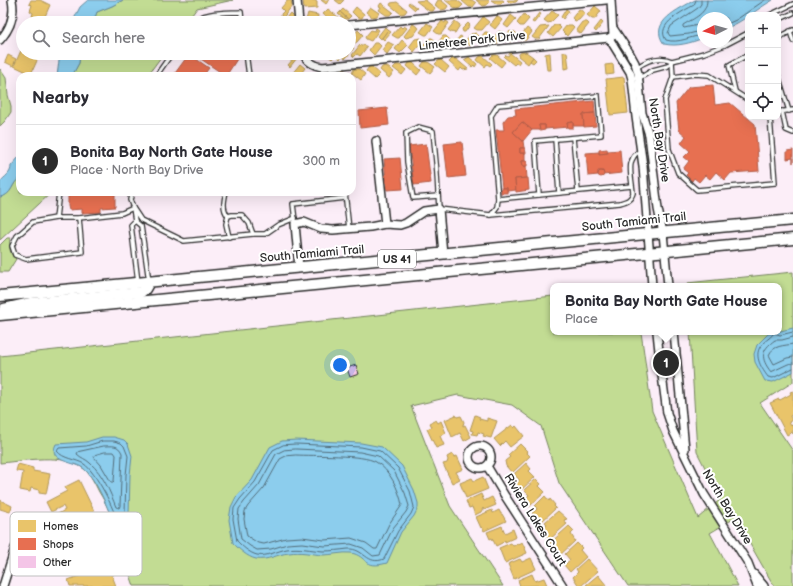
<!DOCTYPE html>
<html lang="en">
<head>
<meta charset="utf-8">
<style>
  body { margin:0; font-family:"Balsamiq Sans",sans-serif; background:#f7f7f7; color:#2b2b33 }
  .controls { position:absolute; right:12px; top:12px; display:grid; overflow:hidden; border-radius:8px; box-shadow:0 4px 16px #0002 }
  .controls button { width:36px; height:36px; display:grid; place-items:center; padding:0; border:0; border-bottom:1px solid #e1e1e2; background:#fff; color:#2b2b33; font:20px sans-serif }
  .compass { position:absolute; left:697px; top:12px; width:36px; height:36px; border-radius:50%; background:#fff; box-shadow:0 4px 16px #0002; rotate:265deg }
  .you { position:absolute; left:340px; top:365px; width:14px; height:14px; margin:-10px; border:3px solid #fff; border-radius:50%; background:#1a73e8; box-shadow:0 0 0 6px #1a73e833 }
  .badge { display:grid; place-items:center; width:26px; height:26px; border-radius:50%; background:#2b2b2b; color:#fff; font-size:13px; font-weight:700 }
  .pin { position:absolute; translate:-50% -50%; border:2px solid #fff; box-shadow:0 1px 4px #0006 }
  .popup { position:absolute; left:550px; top:283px; width:232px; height:52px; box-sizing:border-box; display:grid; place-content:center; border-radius:8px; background:#fff; filter:drop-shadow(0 1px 3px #0005); font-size:13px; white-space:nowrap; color:#7c7c81 }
  .popup b { font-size:15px; color:#2b2b33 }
  .popup::after { content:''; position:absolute; left:50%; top:100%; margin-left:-8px; border:8px solid transparent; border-top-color:#fff }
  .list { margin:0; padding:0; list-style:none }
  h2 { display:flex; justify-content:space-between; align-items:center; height:52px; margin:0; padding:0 16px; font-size:17px }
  h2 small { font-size:13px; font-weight:400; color:#7c7c81 }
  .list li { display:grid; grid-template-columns:26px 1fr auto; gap:12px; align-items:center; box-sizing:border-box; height:72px; padding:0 16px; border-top:1px solid #e1e1e2 }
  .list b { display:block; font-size:15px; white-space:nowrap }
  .list p { margin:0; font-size:13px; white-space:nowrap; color:#7c7c81 }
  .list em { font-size:13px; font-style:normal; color:#7c7c81 }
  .icon { flex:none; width:22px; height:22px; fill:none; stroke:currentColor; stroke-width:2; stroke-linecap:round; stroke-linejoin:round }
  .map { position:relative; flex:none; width:793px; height:586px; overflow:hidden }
  .search { position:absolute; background:#fff; box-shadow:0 4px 16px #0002; left:16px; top:16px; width:340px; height:44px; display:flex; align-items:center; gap:10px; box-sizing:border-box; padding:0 14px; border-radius:22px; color:#7c7c81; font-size:15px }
  .panel { position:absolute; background:#fff; box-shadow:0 4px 16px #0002; left:16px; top:72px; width:340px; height:124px; border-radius:12px }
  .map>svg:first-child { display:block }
  .green { fill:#c2dc93; stroke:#76845f }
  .water { fill:#8ccded; stroke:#658c9f }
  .homes { fill:#e9c46a; stroke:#b09657 }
  .shops { fill:#e76f51; stroke:#af5b46 }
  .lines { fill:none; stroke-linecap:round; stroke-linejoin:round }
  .shore { stroke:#526c79; stroke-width:1 }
  .building { fill:#f4c5e7; stroke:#2b2b2b }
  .service-casing { stroke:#2b2b2b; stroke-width:6 }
  .minor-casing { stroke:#2b2b2b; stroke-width:10 }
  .primary-casing { stroke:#2b2b2b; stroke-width:13 }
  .service { stroke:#fff; stroke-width:3.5 }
  .minor { stroke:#fff; stroke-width:7 }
  .primary { stroke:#fff; stroke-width:10 }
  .labels { text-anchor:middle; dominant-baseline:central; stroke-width:4; stroke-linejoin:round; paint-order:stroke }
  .shield { fill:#fff; stroke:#6b6b6b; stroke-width:1 }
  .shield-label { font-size:11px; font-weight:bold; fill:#2b2b2b }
  .street-label { font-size:12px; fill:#2b2b2b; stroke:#fff }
  .key { fill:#fff; stroke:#bfbfbf; stroke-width:1 }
  .key-label { font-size:11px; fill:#2b2b2b }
</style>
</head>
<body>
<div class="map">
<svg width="793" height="586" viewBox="0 0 793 586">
  <rect width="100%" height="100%" fill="#fceef8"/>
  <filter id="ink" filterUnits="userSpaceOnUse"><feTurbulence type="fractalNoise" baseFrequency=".025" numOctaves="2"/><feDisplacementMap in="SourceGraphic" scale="8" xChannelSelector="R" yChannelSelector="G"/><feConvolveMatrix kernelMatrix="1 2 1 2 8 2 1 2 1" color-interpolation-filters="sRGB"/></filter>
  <g filter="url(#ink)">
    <g class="green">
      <path d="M 123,0 L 233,0 L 197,8 L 186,23 L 93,23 L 97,12 L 112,6 Z"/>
      <path d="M 80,53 L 164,53 L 147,76 L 72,76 L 79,63 Z"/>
      <path d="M 0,69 L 6,78 L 8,95 L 11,106 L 11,112 L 5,121 L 0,126 Z"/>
      <path d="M 20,178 L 20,192 L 52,192 L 0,240 L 0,197 C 13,195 11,183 20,178 Z"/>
      <path d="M 7,238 L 10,238 C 9,246 9,254 16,259 L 8,272 L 0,272 L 0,245 Z"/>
      <path d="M 793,272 L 793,382 L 760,403 L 793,451 L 793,586 L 774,586 L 735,518 L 710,533 L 738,586 L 628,586 L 559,483 L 541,426 L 512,405 L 458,395 L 411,406 L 450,506 L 503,586 L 134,586 L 114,529 C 112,516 106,503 99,492 C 95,484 91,475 84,469 C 63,452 25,461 0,463 L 0,356 L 553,296 L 553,332 L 641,332 L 652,411 L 698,518 L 721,499 L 697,452 L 690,332 L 779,332 L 779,286 L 687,286 L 687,283 Z"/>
    </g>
    <g class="water">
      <path d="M 88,0 L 123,0 L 112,6 L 97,12 L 93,23 L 72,23 L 80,7 Z"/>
      <path d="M 695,0 L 773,0 C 757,9 744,21 727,28 L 727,18 L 703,18 L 703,38 C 691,43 677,47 664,44 C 648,22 679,9 695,0 Z"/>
      <path d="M 60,53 L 80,53 L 79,63 L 72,76 L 57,76 Z"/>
      <path d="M 20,156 L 20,178 C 11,183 13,195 0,197 L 0,182 C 5,176 11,174 11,166 Z"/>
      <path d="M 793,328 L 793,372 L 773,382 L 765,381 L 755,362 L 754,354 L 757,345 L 768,334 Z"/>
      <path d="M 102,437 L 114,437 L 124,440 L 128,444 L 132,456 L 130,475 L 129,514 L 123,528 L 120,531 L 115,532 C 113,528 114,524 112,520 C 108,507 94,476 83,468 C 73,461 47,462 56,444 L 86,442 Z"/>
      <path d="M 296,440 L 361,443 L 382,447 L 402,466 L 414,490 L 418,503 L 418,508 L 414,516 L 401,532 L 387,563 C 363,570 368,556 351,553 C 342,552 332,555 323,555 C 311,554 301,551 289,553 C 277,554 268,561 256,559 C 247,557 239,549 233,543 L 229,520 L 231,507 L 236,497 L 252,480 L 270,447 L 282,441 Z"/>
    </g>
    <g class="homes">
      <path d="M 31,0 L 40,0 L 50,5 L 43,21 L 32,16 L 33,13 L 30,11 L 32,5 L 29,4 Z"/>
      <path d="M 291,0 L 292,6 L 282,19 L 281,14 L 284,11 L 281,8 L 287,1 Z"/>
      <path d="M 303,0 L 314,0 L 317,2 L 317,8 L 304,9 Z"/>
      <path d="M 321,0 L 329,0 L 326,4 Z"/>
      <path d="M 335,0 L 344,0 L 340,4 Z"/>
      <path d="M 425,0 L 435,8 L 433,11 L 429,11 L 416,1 Z"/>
      <path d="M 438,0 L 441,0 L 448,6 L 446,9 L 441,10 L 435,5 Z"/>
      <path d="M 445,0 L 457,0 L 463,5 L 460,8 L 456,9 Z"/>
      <path d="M 463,0 L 472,0 L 476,3 L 473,7 L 469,7 L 462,1 Z"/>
      <path d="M 476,0 L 488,0 L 490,2 L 487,5 L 483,6 Z"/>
      <path d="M 491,0 L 503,0 L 504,1 L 501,4 L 497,4 Z"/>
      <path d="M 507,0 L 518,0 L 516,2 L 510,3 Z"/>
      <path d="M 397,2 L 407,10 L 405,13 L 401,14 L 390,5 L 391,3 Z"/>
      <path d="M 409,2 L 417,8 L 415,10 L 408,4 Z"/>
      <path d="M 381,3 L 393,12 L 390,15 L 386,15 L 379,10 L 381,7 L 379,6 Z"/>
      <path d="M 595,6 L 601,11 L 595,19 L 592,19 L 587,15 Z"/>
      <path d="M 356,7 L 364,14 L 362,18 L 358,18 L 352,12 Z"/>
      <path d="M 370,7 L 379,13 L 377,16 L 372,17 L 366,12 Z"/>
      <path d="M 328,9 L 338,17 L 335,21 L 331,21 L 323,14 Z"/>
      <path d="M 343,9 L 351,16 L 348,19 L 340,12 Z"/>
      <path d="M 566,9 L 569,11 L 563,19 L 561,17 Z"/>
      <path d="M 579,9 L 585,13 L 579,20 L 575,21 L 572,18 Z"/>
      <path d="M 552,11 L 558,15 L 551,22 L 548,23 L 544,20 Z"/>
      <path d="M 340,12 L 348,19 L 344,19 L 338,14 Z"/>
      <path d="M 290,13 L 293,16 L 293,20 L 291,23 L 282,23 Z"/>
      <path d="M 308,13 L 318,15 L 317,23 L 306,20 Z"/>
      <path d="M 539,13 L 541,14 L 534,23 L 532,22 Z"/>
      <path d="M 524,14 L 529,19 L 523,26 L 520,26 L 517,23 Z"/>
      <path d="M 511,15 L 516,19 L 508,28 L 504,25 Z"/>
      <path d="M 497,16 L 502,20 L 495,29 L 490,25 Z"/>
      <path d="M 483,17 L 489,22 L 482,30 L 477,30 L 474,28 Z"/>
      <path d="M 442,21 L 445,23 L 446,21 L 449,23 L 441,34 L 438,34 L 434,31 Z"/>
      <path d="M 455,21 L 460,25 L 455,33 L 451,32 L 448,30 Z"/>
      <path d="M 601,21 L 603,23 L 596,32 L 594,30 Z"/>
      <path d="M 582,22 L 587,22 L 589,24 L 581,34 L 576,30 Z"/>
      <path d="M 427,23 L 433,27 L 427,35 L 425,35 L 420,32 Z"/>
      <path d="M 468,23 L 470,25 L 465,32 L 463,32 L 462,29 Z"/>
      <path d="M 413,24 L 419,28 L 413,36 L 406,38 L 404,36 Z"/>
      <path d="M 554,25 L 558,25 L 561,28 L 553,37 L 548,33 Z"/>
      <path d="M 567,25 L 572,25 L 574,27 L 567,36 L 562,31 Z"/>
      <path d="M 400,26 L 402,28 L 404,26 L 407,28 L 399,38 L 397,38 L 392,35 Z"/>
      <path d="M 549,26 L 539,39 L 535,39 L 532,37 L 540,27 Z"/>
      <path d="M 385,27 L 388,30 L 381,39 L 378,36 Z"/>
      <path d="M 376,28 L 379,30 L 371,41 L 366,39 L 365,37 L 371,30 L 375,31 Z"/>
      <path d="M 527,28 L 532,32 L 526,40 L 521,40 L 519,38 Z"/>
      <path d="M 358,30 L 363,35 L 357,42 L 355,43 L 351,39 Z"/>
      <path d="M 388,30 L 391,32 L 384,40 L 382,38 Z"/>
      <path d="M 499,31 L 505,33 L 498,43 L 494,43 L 491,41 Z"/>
      <path d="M 510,31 L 513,33 L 514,31 L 517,34 L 510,42 L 506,37 Z"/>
      <path d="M 485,32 L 487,32 L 491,35 L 484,44 L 479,40 Z"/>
      <path d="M 476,33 L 479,36 L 470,46 L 465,41 L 471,34 Z"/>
      <path d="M 443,36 L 446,36 L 450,40 L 443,48 L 437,44 Z"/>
      <path d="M 460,36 L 462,37 L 455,47 L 453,45 Z"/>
      <path d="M 421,38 L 419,40 L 422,42 L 414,52 L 409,47 L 415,39 Z"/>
      <path d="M 430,38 L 432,38 L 436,41 L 429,50 L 423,45 Z"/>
      <path d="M 402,40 L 408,45 L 400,53 L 395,49 Z"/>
      <path d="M 388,42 L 394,45 L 387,54 L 382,50 Z"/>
      <path d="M 374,43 L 378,43 L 381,46 L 374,55 L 369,50 Z"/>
      <path d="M 360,45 L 364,45 L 367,47 L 360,56 L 357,54 L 354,57 L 352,55 Z"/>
      <path d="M 23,46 L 23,53 L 40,54 L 31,74 L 14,66 Z"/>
      <path d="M 350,46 L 354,48 L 345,59 L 343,56 L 340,59 L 338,57 L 341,53 L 349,53 L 349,47 Z"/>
      <path d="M 526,52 L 533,57 L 528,64 L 518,56 L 520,53 Z"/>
      <path d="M 563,52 L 567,52 L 569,68 L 564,69 Z"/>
      <path d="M 313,53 L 325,53 L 322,57 L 314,57 Z"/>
      <path d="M 331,53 L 337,53 L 332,59 L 328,56 Z"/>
      <path d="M 510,53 L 520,61 L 518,64 L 516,63 L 514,65 L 504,57 L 506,55 L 508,56 Z"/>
      <path d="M 550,53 L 551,70 L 547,70 L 545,54 Z"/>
      <path d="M 8,55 L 16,59 L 13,66 L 5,62 Z"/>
      <path d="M 493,55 L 497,55 L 505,62 L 501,67 L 490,58 Z"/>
      <path d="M 483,56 L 492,64 L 490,66 L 487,64 L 485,67 L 477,60 L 479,57 Z"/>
      <path d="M 295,57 L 297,58 L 290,67 L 288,65 Z"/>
      <path d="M 469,57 L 477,64 L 475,67 L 474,65 L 472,67 L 464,60 Z"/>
      <path d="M 533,57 L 536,60 L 533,63 L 530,61 Z"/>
      <path d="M 452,59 L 456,59 L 468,69 L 463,70 L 461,68 L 459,71 L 449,62 Z"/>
      <path d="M 441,60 L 449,67 L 445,72 L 435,64 L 438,61 Z"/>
      <path d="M 424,62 L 428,62 L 435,67 L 430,73 L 421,66 Z"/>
      <path d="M 409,63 L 413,63 L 421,70 L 417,75 L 407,66 Z"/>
      <path d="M 300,64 L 305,68 L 299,76 L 293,76 L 291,75 Z"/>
      <path d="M 613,64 L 614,74 L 606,75 L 605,65 Z"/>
      <path d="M 396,65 L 400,65 L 406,70 L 402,75 L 393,68 Z"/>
      <path d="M 386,66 L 394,72 L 389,78 L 380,70 L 382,67 Z"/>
      <path d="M 369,67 L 372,67 L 380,74 L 375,79 L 366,71 Z"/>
      <path d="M 354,69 L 359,69 L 365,74 L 361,80 L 352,73 Z"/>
      <path d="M 344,70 L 352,76 L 340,76 L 337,74 L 340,71 Z"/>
      <path d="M 624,77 L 628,113 L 610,115 L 606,79 Z"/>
      <path d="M 793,391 L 793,414 L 790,416 L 792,420 L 789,422 L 791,426 L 793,424 L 793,434 L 792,432 L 787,435 L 770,403 L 779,399 L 780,400 L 791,394 L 790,392 Z"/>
      <path d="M 456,415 L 457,417 L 461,416 L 464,422 L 463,425 L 463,426 L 465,425 L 471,437 L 464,441 L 460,433 L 452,437 L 445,420 Z"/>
      <path d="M 475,415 L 480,417 L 479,419 L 487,421 L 487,418 L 497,421 L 491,438 L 483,436 L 484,434 L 478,432 L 477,435 L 472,434 L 473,431 L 470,430 Z"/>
      <path d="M 436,420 L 438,423 L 441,421 L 446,433 L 440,436 L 444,445 L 436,448 L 427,429 L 432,427 L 430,423 Z"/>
      <path d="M 512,425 L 514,428 L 516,426 L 524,436 L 510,447 L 505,441 L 500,446 L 494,439 Z"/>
      <path d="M 520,444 L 528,452 L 527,453 L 530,456 L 512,473 L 506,466 L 505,461 L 510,457 L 508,455 Z"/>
      <path d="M 452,454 L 454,457 L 457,456 L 463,469 L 456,472 L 460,479 L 452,483 L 443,464 L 447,463 L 448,460 L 447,457 Z"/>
      <path d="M 526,463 L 531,469 L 529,471 L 535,477 L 519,492 L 513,486 L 519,480 L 514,474 Z"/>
      <path d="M 18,464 L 33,468 L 33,471 L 50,474 L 46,494 L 39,493 L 39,490 L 31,488 L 30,492 L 20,490 L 23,472 L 16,471 Z"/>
      <path d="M 483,477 L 488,489 L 466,498 L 460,483 L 472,478 L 474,481 Z"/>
      <path d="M 536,479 L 541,484 L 539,486 L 545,492 L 529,507 L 523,501 L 529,495 L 524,490 Z"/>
      <path d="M 79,480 L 96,515 L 81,522 L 79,518 L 72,521 L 70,517 L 60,522 L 56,515 L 65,510 L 63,506 L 51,512 L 46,502 L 67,491 L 65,487 Z"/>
      <path d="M 481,494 L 484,501 L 492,497 L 496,505 L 484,510 L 483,508 L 481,512 L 475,515 L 472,507 L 469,508 L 466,501 Z"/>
      <path d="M 545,496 L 549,501 L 550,499 L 555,505 L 554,506 L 556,508 L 539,524 L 533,518 L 535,516 L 532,513 L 537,509 L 535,506 Z"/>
      <path d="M 0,500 L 12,506 L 10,512 L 0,509 Z"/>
      <path d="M 492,510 L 493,513 L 499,510 L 501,514 L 502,514 L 506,521 L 484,531 L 482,527 L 481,528 L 476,517 Z"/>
      <path d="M 558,511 L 567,519 L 564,520 L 567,524 L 549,540 L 541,529 L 547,524 L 545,522 Z"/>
      <path d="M 502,526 L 505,533 L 513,529 L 516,537 L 505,542 L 505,540 L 502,543 L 496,546 L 492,538 L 490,539 L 487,532 Z"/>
      <path d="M 569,526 L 574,531 L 571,534 L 575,541 L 558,557 L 553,551 L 557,546 L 556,545 L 554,547 L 550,543 Z"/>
      <path d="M 88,529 L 93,542 L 89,544 L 91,548 L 96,547 L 100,558 L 62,571 L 59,560 L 74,555 L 67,536 Z"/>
      <path d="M 522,542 L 527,553 L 505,563 L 499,548 L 511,543 L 513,546 Z"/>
      <path d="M 577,543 L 582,548 L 580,550 L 586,557 L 570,572 L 564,565 L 570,560 L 565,554 Z"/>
      <path d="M 531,558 L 536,569 L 514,579 L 508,564 L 520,559 L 522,562 Z"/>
      <path d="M 587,559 L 598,571 L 581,586 L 579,586 L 573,577 L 578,572 L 576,569 Z"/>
      <path d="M 108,565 L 116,586 L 70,586 L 68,580 Z"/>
      <path d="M 532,574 L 535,581 L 544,578 L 547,585 L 520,586 L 518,580 Z"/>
      <path d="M 598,575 L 607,586 L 587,586 L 586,585 Z"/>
    </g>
    <g class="shops">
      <path d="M 192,53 L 241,53 L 226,76 Z"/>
      <path d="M 189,54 L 209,68 L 203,76 L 173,76 Z"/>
      <path d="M 713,85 L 715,105 L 730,103 L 755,124 L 759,171 L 731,173 L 725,180 L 716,172 L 710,179 L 705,175 L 699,182 L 694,178 L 692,181 L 686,175 L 688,173 L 683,169 L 689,161 L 684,157 L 690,151 L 681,143 L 686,136 L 679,130 L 676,103 L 689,87 Z"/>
      <path d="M 594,101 L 595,113 L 583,114 L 584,126 L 573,126 L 573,122 L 567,123 L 568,127 L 545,129 L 545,125 L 539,125 L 540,130 L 532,130 L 522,122 L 513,132 L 523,141 L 524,148 L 520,148 L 520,153 L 525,153 L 525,161 L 521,161 L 522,166 L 526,166 L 527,178 L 515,179 L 516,190 L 507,191 L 507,188 L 502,188 L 496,130 L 504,130 L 503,122 L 508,116 L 516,115 L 515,109 Z"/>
      <path d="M 387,108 L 389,125 L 360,128 L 359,111 Z"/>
      <path d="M 595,113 L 596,126 L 584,127 L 583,114 Z"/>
      <path d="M 522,122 L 532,130 L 523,141 L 513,132 Z"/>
      <path d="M 573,122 L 573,128 L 568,128 L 567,123 Z"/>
      <path d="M 539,125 L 545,125 L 545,130 L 540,131 Z"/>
      <path d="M 462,142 L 466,176 L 448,178 L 444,144 Z"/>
      <path d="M 426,144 L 431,183 L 414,185 L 409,146 Z"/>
      <path d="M 520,148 L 525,148 L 526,153 L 520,153 Z"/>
      <path d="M 607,149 L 608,153 L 599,154 L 599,150 Z"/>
      <path d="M 620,150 L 622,173 L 603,175 L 603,171 L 598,171 L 598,175 L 588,176 L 586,153 L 599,152 L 599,154 L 608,153 L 608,151 Z"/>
      <path d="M 793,150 L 793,163 L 793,158 L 787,159 L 787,151 Z"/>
      <path d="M 400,158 L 403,189 L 387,190 L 384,159 Z"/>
      <path d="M 521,161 L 527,161 L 527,166 L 522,166 Z"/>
      <circle cx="601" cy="174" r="3"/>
      <path d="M 528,178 L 529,190 L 516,192 L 515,179 Z"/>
      <rect x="501" y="188" width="6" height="5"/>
      <path d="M 68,192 L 115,192 L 115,207 L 101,208 L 101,212 L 82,213 L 82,209 L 69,210 L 68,206 Z"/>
    </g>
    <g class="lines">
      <g class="shore">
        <path d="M 696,0 L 694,5 C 684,11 655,24 666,40 C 679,44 691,36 703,35"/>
        <path d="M 701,0 L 701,4 L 698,8 L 671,26 L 668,33 L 670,36 L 689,34 L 703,30"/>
        <path d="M 703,24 L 684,28 L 683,27 L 683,25 C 694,18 707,14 707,0"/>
        <path d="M 727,24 L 736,20 L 765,0"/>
        <path d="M 793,332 L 780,335 L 774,333 C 770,339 763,341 760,347 C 754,357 762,369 768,377 L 773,378 L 793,368"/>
        <path d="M 793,337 L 782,340 L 775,340 C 761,350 760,358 771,372 L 788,364 L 793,363"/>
        <path d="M 793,344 C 784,346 773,345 769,355 L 774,364 L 787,358 L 793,357"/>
        <path d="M 103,441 L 114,441 L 121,443 L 124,446 L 128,456 L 126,475 L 125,513 L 119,525 L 117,523 C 116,511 95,471 84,464 C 76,459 63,459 57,451 L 59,448 L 86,446 Z"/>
        <path d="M 296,444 L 361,447 L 380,451 L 398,468 L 410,491 L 414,507 L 411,514 L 398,531 L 384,559 C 367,566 364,548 348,549 C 340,550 331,551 323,551 C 311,550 299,547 287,549 C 276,551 268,557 257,555 C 249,553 242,546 237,541 L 233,519 L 234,508 L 240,499 L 255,482 L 273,450 L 283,445 Z"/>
        <path d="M 104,446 C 113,446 118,444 122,453 L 120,506 L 119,508 L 116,507 C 110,492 103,474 90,463 C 86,459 81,458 77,454 L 78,452 Z"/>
        <path d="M 296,449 L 360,452 L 378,456 L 394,471 L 405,493 L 409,506 L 406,512 L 393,528 L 380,555 L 373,556 L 363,548 L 351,544 L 324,546 L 302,543 L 287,544 L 271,549 L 257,550 L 250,546 L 241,539 L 238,519 L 239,509 L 244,502 L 259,485 L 276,454 L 284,450 Z"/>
        <path d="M 105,452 L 114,452 L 116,455 L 114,481 L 113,482 L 111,482 L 101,465 L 94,457 L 95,455 Z"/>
        <path d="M 296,455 C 313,456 363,454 376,462 C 390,470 399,490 402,505 L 389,524 L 377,549 L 374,549 L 366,543 L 351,538 L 324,540 L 302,537 L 286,538 L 264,544 L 258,543 L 247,536 L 244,519 L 245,511 L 248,506 L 264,488 L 280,459 L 286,456 Z"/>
      </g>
    </g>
    <g class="building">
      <path d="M 664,359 L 672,359 L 672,360 L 674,360 L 674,372 L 666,372 L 666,368 L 659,369 L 658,361 L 664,361 Z"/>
      <path d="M 356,365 L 359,374 L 350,377 L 347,368 Z"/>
    </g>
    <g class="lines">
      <defs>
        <g id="service">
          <path d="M 770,15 L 793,4"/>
          <path d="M 778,20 L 793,13"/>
          <path d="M 193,23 C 202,11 228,13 241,12 L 242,23"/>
          <path d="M 790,31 L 793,41"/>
          <path d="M 778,38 L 793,30"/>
          <path d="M 246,53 L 249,76"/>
          <path d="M 672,61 L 673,77 L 665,100 L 669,149 L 678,173 L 697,190 L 775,183 L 770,117"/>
          <path d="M 636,68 C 647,60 659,55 672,61"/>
          <path d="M 778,75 L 789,111"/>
          <path d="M 156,76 L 172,53"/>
          <path d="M 673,77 L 695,74 L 709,75 L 748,100"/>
          <path d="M 638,79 L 653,70 L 668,66 L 672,61 L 704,53 L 725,45 L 748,33"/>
          <path d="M 735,91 L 729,65 L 748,55"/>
          <path d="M 782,111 L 786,130 L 793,133"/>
          <path d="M 778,112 L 793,110"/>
          <path d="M 573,138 L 578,191"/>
          <path d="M 555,139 L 559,193"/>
          <path d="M 132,192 L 130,200 L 133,208 L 141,220 L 184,241 L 253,234"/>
          <path d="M 226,192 C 224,200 222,209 228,216 L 232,215 L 242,215 L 249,223 L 253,234 L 265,234 L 278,225 L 295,218"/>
          <path d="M 345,192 L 349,229"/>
          <path d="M 438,196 L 413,198 L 407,162 L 406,133 L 418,127 L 433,131 C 436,157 438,183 439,209 L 491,215 L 620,203 C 627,201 631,200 633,193 C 632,178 625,159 640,151"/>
          <path d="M 498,199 L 632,186"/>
          <path d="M 491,215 L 497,207 L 498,199 L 491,116 L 498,105 L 598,96 L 601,135 L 535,141 L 539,195"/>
          <path d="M 228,216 L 226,224 L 229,237"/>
          <path d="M 56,218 L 79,218 L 82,252 L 26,259 L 15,255 L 12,246 L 17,236 L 33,222 Z"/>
          <path d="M 56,218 L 59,192"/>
          <path d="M 79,218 L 122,213 L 133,208 L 135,221 L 141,226 L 149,281"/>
          <path d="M 295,220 L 293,204 L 345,198"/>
          <path d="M 135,221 L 131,225 L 138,282"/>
        </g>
        <g id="minor">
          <path d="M 297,0 L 299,23"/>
          <path d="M 349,25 L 606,0"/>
          <path d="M 613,28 L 629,52 L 635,63 L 638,73 L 642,113 L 649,135 L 658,209 L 663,233 L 668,286"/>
          <path d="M 609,38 L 630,72 L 632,79 L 636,117 L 643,166 L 652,286"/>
          <path d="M 0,40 C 10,29 15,15 12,0"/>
          <path d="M 303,53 C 307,62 313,65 322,67 L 609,38 L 613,35 L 611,0"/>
          <path d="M 376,141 L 385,224"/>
          <path d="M 299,268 L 295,224 L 304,222 L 321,229 L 333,230 L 370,227 L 385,224 L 400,225 L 406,223 L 424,211 L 439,209 L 443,254"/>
          <path d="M 657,332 L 660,361"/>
          <path d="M 674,332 L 685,449"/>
          <path d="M 661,368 L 667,413 L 673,431 L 704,494 L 748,563 L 757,586"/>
          <circle cx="480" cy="457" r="11"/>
          <path d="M 487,466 L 505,496 L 563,586"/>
          <path d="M 754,574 L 764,586"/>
          <path d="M 3,586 L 15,548 L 31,524"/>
        </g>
        <g id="primary">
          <path d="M 0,296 L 793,220"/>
          <path d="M 4,309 L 31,303 L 141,292 L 145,289 L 149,282"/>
          <path d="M 0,315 L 793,239"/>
        </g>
      </defs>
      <use href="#service" class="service-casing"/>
      <use href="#minor" class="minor-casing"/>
      <use href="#primary" class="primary-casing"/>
      <use href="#service" class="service"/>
      <use href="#minor" class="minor"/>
      <use href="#primary" class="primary"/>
    </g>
  </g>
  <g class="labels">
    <rect class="shield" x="378" y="250" width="38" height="18" rx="3"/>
    <g class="shield-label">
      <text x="397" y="259">US 41</text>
    </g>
    <g class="street-label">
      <text transform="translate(472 41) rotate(-6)">Limetree Park Drive</text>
      <text transform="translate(659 140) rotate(81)">North Bay Drive</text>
      <text transform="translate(634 222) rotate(-6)">South Tamiami Trail</text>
      <text transform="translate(312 254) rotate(-5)">South Tamiami Trail</text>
      <text transform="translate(727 507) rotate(59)">North Bay Drive</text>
      <text transform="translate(535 520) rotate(58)">Riviera Lakes Court</text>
    </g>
  </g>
  <rect x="10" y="512" width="132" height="64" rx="6" class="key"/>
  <rect x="18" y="520" width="18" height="12" fill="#e9c46a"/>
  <rect x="18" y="538" width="18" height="12" fill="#e76f51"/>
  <rect x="18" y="556" width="18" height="12" fill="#f4c5e7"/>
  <g class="key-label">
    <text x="43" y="530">Homes</text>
    <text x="43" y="548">Shops</text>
    <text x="43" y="566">Other</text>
  </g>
</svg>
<div class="controls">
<button>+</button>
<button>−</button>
<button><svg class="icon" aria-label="locate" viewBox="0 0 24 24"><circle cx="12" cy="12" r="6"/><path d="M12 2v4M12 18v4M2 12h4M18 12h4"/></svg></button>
</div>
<svg class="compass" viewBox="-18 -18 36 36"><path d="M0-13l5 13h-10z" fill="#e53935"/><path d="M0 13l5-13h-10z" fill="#7c7c81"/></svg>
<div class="you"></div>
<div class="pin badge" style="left:666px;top:363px">1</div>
<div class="popup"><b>Bonita Bay North Gate House</b>Place</div>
<div class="search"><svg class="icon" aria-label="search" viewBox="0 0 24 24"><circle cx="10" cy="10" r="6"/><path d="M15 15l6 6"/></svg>Search here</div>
<section class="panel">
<h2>Nearby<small></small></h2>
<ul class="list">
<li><span class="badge">1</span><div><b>Bonita Bay North Gate House</b><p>Place · North Bay Drive</p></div><em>300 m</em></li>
</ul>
</section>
</div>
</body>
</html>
